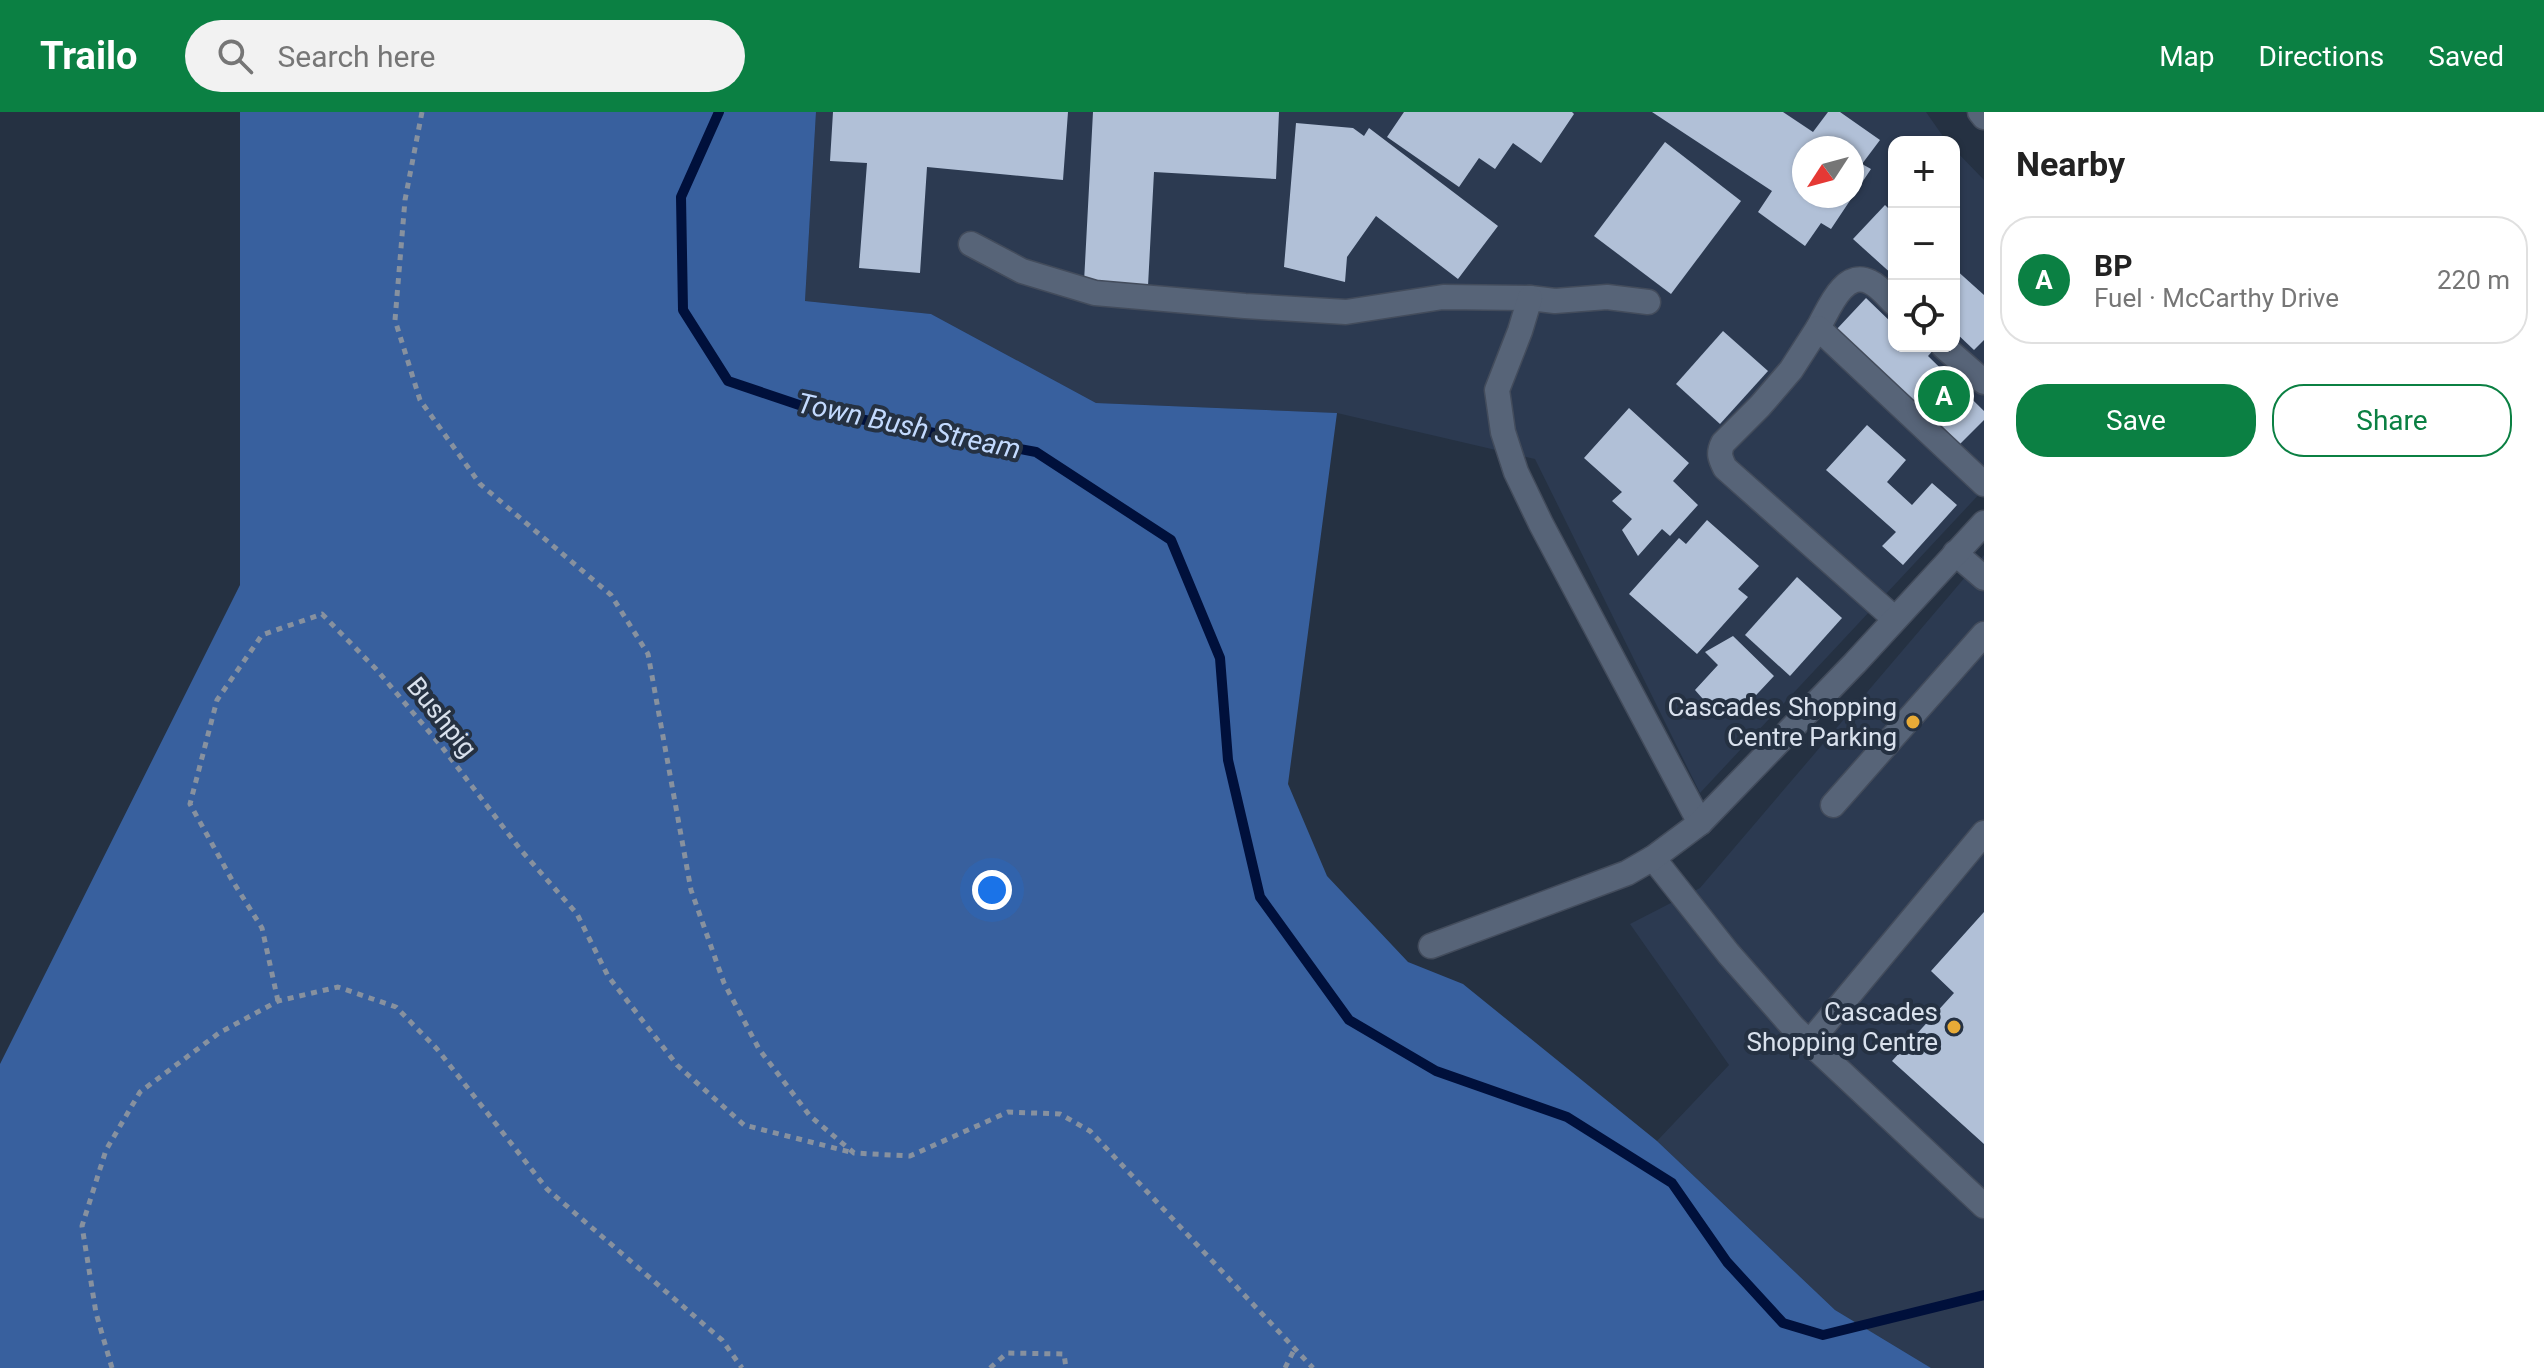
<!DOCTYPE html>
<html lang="en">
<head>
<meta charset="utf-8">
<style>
  body { margin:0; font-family:Roboto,sans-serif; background:#f2f2f2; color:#222 }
  .controls { position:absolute; right:24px; top:24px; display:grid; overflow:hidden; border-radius:16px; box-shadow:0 2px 6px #0004 }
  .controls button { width:72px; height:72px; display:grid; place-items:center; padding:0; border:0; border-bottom:2px solid #e0e0e0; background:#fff; color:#222; font:40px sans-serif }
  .compass { position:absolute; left:1792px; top:24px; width:72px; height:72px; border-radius:50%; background:#fff; box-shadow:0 2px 6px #0004; rotate:234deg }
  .you { position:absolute; left:992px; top:778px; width:28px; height:28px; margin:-20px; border:6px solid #fff; border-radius:50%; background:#1a73e8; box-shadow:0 0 0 12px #1a73e833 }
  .badge { display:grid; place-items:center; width:52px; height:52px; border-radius:50%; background:#0b8043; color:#fff; font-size:26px; font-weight:700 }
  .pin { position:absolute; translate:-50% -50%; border:4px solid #fff; box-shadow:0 2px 8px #0006 }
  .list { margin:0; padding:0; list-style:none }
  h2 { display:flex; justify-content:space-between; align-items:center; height:104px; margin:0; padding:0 32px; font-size:34px }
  h2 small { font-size:26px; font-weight:400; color:#767676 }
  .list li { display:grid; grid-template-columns:52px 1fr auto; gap:24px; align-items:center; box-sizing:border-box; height:128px; margin:0 16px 16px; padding:0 16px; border:2px solid #e0e0e0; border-radius:32px }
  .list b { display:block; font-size:30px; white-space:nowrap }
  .list p { margin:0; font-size:26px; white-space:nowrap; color:#767676 }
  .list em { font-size:26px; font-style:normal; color:#767676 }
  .actions { display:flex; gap:16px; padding:24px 32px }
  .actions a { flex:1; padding:18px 0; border:2px solid #0b8043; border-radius:32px; text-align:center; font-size:28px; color:#0b8043 }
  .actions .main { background:#0b8043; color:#fff }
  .icon { flex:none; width:44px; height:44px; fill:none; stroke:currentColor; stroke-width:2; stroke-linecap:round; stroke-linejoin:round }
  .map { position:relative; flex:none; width:1984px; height:1256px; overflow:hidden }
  header { display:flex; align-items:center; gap:48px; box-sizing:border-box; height:112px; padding:0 40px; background:#0b8043; color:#fff }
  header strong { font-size:38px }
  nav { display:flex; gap:44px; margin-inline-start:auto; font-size:28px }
  .search { width:560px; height:72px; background:#f2f2f2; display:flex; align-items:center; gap:20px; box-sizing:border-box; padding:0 28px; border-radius:44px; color:#767676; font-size:30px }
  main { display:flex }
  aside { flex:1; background:#fff }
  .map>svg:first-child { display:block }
  .built { fill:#2c3a51; fill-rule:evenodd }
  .forest { fill:#38609e }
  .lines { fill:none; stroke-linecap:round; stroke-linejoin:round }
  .stream { stroke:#00103b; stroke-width:10 }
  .building { fill:#b1c0d7; fill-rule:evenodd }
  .minor-casing { stroke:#434c5c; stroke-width:27 }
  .path { stroke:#87919f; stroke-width:5; stroke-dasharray:6 6; stroke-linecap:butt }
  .minor { stroke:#576478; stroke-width:24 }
  .poi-dot { fill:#e8ab37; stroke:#253142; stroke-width:3 }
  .labels { text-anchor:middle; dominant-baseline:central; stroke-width:8; stroke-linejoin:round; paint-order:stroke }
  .poi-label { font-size:26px; fill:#d9e1ed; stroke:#253142; text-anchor:end }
  .street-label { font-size:26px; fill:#d9e1ed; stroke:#253142 }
  .water-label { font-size:28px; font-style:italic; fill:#c3dafe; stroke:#253142 }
</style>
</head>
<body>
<header>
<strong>Trailo</strong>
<div class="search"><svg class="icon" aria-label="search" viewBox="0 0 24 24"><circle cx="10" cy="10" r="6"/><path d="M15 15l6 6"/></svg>Search here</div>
<nav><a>Map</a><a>Directions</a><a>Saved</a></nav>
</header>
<main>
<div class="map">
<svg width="1984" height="1256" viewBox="0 0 1984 1256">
  <rect width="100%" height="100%" fill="#253142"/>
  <g class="built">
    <path d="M 816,0 L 1926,0 L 1947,30 L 1894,30 L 1894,234 L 1954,234 L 1954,37 L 1984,68 L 1984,377 L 1700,681 L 1535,347 L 1337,301 L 1096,291 L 931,202 L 805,189 ZM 1804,36 L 1852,36 L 1852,84 L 1804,84 Z"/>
    <path d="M 1984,443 L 1984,1256 L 1931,1256 L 1835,1198 L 1657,1029 L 1729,953 L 1630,812 L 1700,776 Z"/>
  </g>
  <path class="forest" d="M 240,0 L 816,0 L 805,189 L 931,202 L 1096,291 L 1337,301 L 1288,672 L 1327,764 L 1408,850 L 1463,872 L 1657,1029 L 1835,1198 L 1931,1256 L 0,1256 L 0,952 L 240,473 Z"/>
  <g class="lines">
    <path class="stream" d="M 719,0 L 681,85 L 683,198 L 728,269 L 817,299 L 1036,340 L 1171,428 L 1220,546 L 1228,648 L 1260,785 L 1349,908 L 1436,959 L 1567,1005 L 1672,1071 L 1727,1150 L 1783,1211 L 1823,1223 L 1984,1183"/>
  </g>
  <g class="building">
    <path d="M 833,0 L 1068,0 L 1063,68 L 927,55 L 920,161 L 859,156 L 867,51 L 830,49 Z"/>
    <path d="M 1093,0 L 1279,0 L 1276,67 L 1154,60 L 1148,174 L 1084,170 Z"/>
    <path d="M 1404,0 L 1572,0 L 1574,2 L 1541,51 L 1513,31 L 1495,57 L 1479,46 L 1459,75 L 1387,25 Z"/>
    <path d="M 1652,0 L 1783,0 L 1813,20 L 1828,0 L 1840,0 L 1880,28 L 1862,52 L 1871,57 L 1831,117 L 1821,111 L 1805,134 L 1758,100 L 1772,79 ZM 1804,36 L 1852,36 L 1852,84 L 1804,84 Z"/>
    <path d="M 1296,11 L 1353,16 L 1364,24 L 1369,16 L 1498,114 L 1458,167 L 1376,104 L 1347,145 L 1345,170 L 1284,155 Z"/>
    <path d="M 1665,30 L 1741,89 L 1671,182 L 1594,124 Z"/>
    <path d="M 1885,93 L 1894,102 L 1894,164 L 1853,127 Z"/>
    <path d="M 1954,156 L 1984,183 L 1984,228 L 1974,238 L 1954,219 Z"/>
    <path d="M 1866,186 L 1894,213 L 1894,234 L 1937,234 L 1928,244 L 1984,299 L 1984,308 L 1958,334 L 1836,218 Z"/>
    <path d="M 1723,219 L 1768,259 L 1720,312 L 1676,272 Z"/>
    <path d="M 1629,296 L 1689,351 L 1673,369 L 1698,393 L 1670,424 L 1662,417 L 1638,444 L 1622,418 L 1632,407 L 1612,389 L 1622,380 L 1584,346 Z"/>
    <path d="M 1867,313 L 1906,348 L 1887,370 L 1912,393 L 1932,371 L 1957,393 L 1903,453 L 1882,434 L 1896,420 L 1826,358 Z"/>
    <path d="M 1707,408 L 1759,454 L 1738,477 L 1748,485 L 1697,542 L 1629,482 L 1679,426 L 1686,432 Z"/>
    <path d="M 1797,465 L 1842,506 L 1790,564 L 1745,523 Z"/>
    <path d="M 1733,524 L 1774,564 L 1744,596 L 1717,603 L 1695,578 L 1718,553 L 1705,540 Z"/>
    <path d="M 1984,800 L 1984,1032 L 1892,949 L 1954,881 L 1931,859 Z"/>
  </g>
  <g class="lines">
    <defs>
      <g id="minor">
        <path d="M 1980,0 L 1984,5"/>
        <path d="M 971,132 L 1022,159 L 1095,181 L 1245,194 L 1346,200 L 1443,185 L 1530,186 L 1555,189 L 1607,185 L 1648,190"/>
        <path d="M 1530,186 L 1520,219 L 1497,278 L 1503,320 L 1516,360 L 1541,412 L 1700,711"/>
        <path d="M 1818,216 C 1828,199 1843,157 1870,170 C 1879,174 1887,184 1894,191"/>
        <path d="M 1943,234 L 1984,270"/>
        <path d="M 1955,441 L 1984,466"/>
        <path d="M 1895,507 L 1725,356 C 1720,346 1718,341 1723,331 L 1760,294 L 1791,258 L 1818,216 L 1984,372"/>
        <path d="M 1833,693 L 1984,522"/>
        <path d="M 1653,746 L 1728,841 L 1793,915 L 1984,1094"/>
        <path d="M 1431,834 L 1627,761 L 1653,746 L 1700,711 L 1855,551 L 1984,411"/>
        <path d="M 1809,931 L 1984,721"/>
      </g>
    </defs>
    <use href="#minor" class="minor-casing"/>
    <g class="path">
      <path d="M 422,0 L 405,88 L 395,208 L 420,288 L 480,372 L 611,483 L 648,542 L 691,778 L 724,871 L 759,937 L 810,1004 L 854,1041 L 910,1044 L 1008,1000 L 1060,1002 L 1090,1019 L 1313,1256"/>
      <path d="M 278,889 L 262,816 L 232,768 L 190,692 L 217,588 L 262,523 L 322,502 L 376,557 L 442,635 L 520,737 L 577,802 L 608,864 L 677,953 L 744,1013 L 850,1040"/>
      <path d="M 112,1256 L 96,1201 L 82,1114 L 106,1038 L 140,980 L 219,921 L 278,889 L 338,875 L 396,895 L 437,937 L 547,1077 L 722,1228 L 742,1256"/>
      <path d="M 990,1256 L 1007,1241 L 1064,1242 L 1066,1256"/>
      <path d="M 1285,1256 L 1295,1236"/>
    </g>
    <use href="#minor" class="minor"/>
  </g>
  <g class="poi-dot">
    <circle cx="1913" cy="610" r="8"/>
    <circle cx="1954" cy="915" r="8"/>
  </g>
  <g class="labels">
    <g class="poi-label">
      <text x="1897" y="595">Cascades Shopping<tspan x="1897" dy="30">Centre Parking</tspan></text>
      <text x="1938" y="900">Cascades<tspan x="1938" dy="30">Shopping Centre</tspan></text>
    </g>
    <g class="street-label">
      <text transform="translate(442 605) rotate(51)">Bushpig</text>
    </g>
    <g class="water-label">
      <text transform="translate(909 314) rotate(12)">Town Bush Stream</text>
    </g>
  </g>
</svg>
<div class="controls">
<button>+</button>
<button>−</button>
<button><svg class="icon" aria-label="locate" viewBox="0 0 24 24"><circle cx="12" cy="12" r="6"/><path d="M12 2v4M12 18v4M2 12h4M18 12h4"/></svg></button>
</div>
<svg class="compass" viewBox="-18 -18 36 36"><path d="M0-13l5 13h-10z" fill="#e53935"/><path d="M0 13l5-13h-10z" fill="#767676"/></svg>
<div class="you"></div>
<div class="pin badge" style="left:1944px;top:284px">A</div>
</div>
<aside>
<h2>Nearby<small></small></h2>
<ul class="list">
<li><span class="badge">A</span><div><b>BP</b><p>Fuel · McCarthy Drive</p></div><em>220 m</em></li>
</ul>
<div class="actions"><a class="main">Save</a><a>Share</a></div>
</aside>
</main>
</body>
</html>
